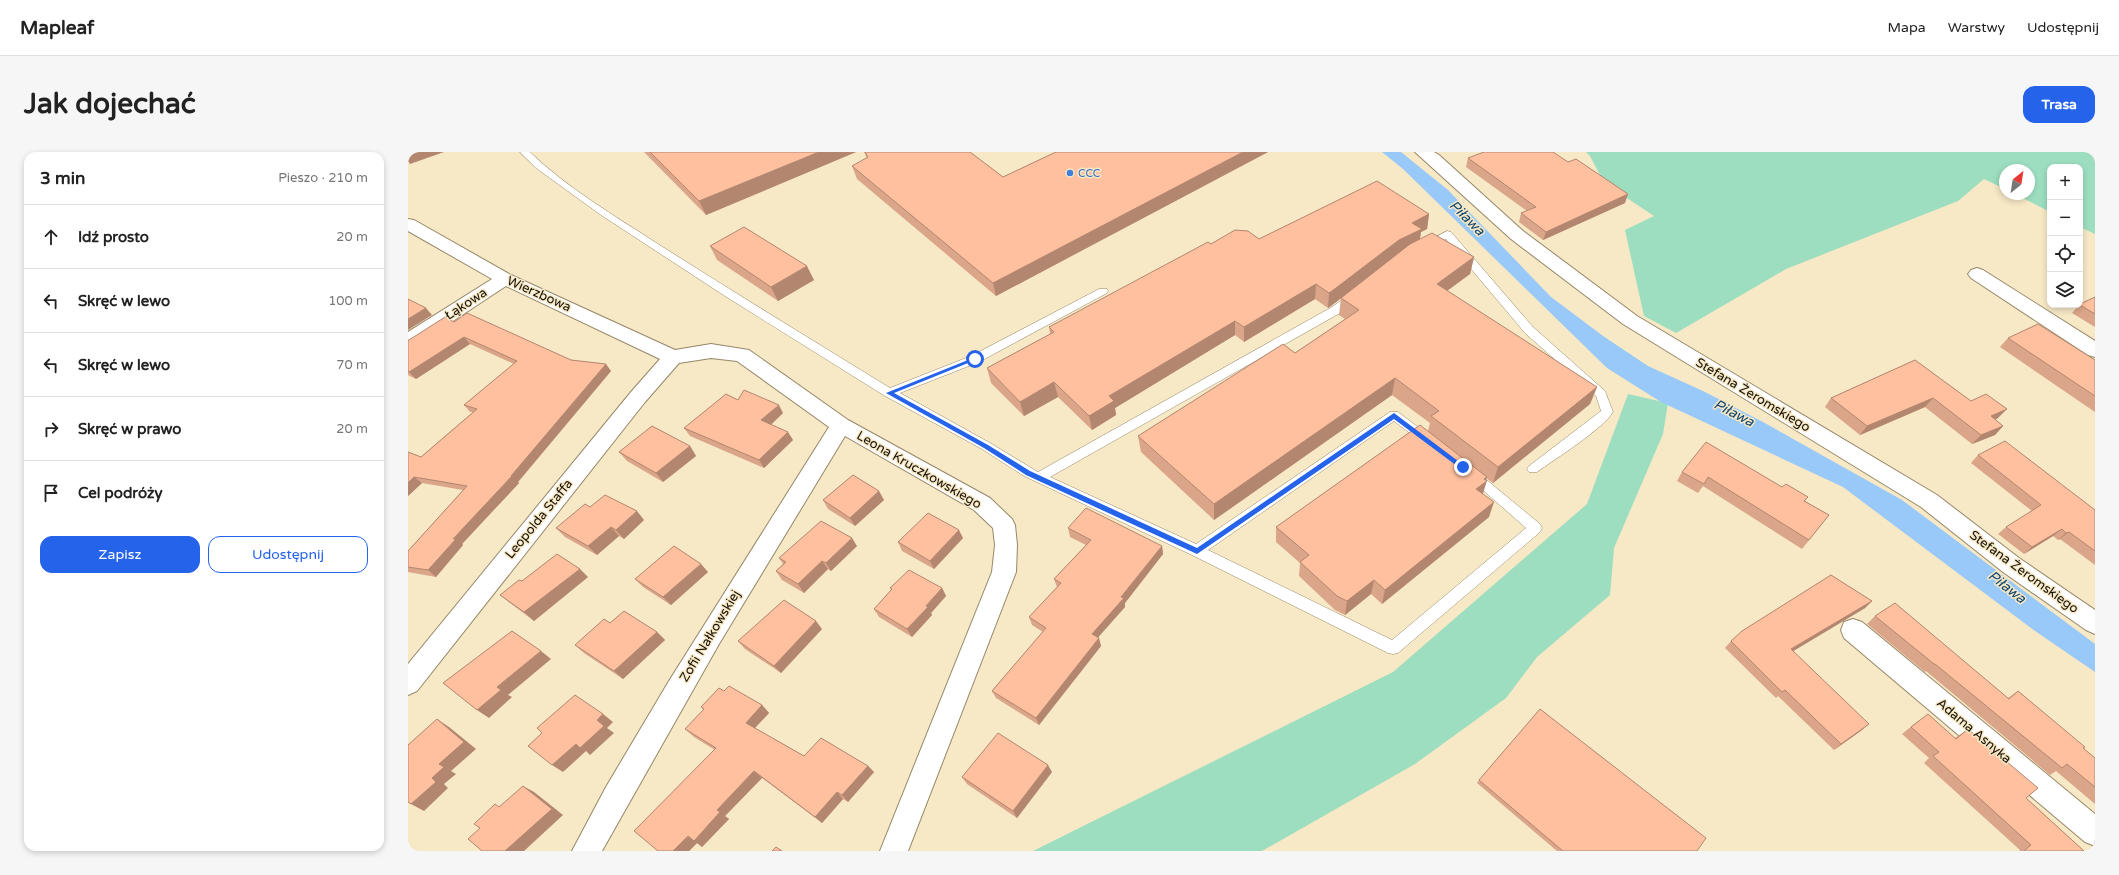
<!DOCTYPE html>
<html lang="pl">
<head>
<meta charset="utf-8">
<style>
  body { margin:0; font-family:"Varela Round",sans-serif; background:#f6f6f6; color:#222 }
  .controls { position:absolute; right:12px; top:12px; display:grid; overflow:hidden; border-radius:8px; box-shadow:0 2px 6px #0003 }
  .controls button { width:36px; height:36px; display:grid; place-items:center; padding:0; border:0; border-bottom:1px solid #e0e0e0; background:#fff; color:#222; font:20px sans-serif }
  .compass { position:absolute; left:1591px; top:12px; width:36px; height:36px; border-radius:50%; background:#fff; box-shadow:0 2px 6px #0003; rotate:30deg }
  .stop { position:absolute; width:12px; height:12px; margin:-9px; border:3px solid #2563eb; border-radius:50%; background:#fff }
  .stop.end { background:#2563eb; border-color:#fff; box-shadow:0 1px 4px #0008 }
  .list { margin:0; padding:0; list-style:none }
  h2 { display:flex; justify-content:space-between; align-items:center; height:52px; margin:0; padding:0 16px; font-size:17px }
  h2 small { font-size:13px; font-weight:400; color:#767676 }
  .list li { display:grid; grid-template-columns:26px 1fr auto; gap:12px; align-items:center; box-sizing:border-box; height:64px; padding:0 16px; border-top:1px solid #e0e0e0 }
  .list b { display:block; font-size:15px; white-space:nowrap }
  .list em { font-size:13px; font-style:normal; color:#767676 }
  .actions { display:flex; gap:8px; padding:12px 16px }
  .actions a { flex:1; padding:9px 0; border:1px solid #2563eb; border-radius:12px; text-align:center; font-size:14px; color:#2563eb }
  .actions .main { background:#2563eb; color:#fff }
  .icon { flex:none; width:22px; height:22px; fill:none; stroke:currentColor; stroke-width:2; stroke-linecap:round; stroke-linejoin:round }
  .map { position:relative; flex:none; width:1687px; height:699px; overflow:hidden; border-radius:12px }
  header { display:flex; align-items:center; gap:24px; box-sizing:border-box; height:56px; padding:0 20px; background:#fff; border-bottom:1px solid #e0e0e0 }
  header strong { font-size:19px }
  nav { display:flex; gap:22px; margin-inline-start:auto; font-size:14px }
  .intro { display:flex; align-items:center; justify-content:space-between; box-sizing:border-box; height:96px; padding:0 24px }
  h1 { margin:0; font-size:28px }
  .button { padding:10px 18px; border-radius:12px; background:#2563eb; color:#fff; font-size:14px; font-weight:700 }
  main { display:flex; gap:24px; padding:0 24px }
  aside { flex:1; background:#fff; border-radius:12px; box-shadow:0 2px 6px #0003 }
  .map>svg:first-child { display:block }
  .green { fill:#9ddec0 }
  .water { fill:#98c9f8 }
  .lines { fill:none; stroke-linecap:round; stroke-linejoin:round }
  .service-casing { stroke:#958768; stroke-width:1 }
  .minor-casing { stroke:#958768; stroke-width:2 }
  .service { fill:#fff; fill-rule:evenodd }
  .minor { fill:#fff; fill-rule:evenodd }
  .wall { fill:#daa588 }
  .shaded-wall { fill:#b2866f }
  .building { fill:#fec09e; stroke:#b2866f }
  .route { fill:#2563eb }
  .shop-dot { fill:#3f7fe0; stroke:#f7e8c6; stroke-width:1.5 }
  .labels { text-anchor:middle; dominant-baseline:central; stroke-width:3; stroke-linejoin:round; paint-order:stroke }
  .far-shop-label { font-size:11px; fill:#366cbe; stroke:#f7e8c6; text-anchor:start }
  .street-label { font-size:13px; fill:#151005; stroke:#f7e8c6 }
  .water-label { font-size:14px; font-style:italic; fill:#0f4570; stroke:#f7e8c6 }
</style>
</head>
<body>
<header>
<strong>Mapleaf</strong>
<nav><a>Mapa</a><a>Warstwy</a><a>Udostępnij</a></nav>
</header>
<div class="intro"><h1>Jak dojechać</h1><a class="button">Trasa</a></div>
<main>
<aside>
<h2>3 min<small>Pieszo · 210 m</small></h2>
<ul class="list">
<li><svg class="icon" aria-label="ahead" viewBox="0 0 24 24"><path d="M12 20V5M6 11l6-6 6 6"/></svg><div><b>Idź prosto</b></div><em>20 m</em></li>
<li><svg class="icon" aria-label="left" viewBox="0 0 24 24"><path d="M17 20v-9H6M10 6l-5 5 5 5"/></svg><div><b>Skręć w lewo</b></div><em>100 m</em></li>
<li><svg class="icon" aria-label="left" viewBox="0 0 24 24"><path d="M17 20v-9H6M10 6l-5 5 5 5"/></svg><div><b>Skręć w lewo</b></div><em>70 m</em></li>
<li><svg class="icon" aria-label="right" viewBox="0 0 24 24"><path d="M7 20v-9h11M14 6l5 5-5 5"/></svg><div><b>Skręć w prawo</b></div><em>20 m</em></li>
<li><svg class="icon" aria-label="arrive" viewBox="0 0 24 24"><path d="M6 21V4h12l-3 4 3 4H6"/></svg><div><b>Cel podróży</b></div></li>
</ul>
<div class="actions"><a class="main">Zapisz</a><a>Udostępnij</a></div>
</aside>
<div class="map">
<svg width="1687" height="699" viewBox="0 0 1687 699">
  <rect width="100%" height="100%" fill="#f7e8c6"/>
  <g class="green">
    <path d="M 1178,0 L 1687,0 L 1687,82 L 1672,75 L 1672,15 L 1642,15 L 1642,60 L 1607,42 L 1621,42 L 1621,18 L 1597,18 L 1597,37 L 1576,27 L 1550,49 L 1378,117 L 1268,181 L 1236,164 L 1217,78 L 1246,64 L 1196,31 L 1182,4 Z"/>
    <path d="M 1220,242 L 1260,251 L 1255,282 L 1206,396 L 1202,443 L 1129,505 L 1098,546 L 1007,612 L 854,699 L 625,699 L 985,520 L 1179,352 Z"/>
  </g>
  <path class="water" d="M 974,0 L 993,0 L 1040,38 L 1143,145 L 1195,184 L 1240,214 L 1295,239 L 1355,270 L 1494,348 L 1687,492 L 1687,520 L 1627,479 L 1435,335 L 1253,250 L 1199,216 L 995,17 Z"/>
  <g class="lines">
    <defs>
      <g id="service">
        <path d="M 112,0 L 122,0 C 159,36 207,64 250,92 C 327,141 404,188 482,236 L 563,204 L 691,137 L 699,137 L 700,139 L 699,141 L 571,210 L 492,241 L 582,291 L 630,320 L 924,155 L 942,142 L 950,142 L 951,144 L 950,146 L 932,161 L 642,325 L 788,392 L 982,260 L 990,260 L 1023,285 L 1025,288 L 1023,291 L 1015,291 L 986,269 L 800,398 L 984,488 L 1118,376 L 1061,326 L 1059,323 L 1061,320 L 1069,320 L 1132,372 L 1134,376 L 1132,380 L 990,501 L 985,502 L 980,501 L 784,403 L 616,324 L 574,297 L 477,244 L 317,144 L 193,63 L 128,16 Z"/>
        <path d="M 1039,79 L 1043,80 L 1125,175 L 1197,239 L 1205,260 C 1195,277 1147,307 1129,320 L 1121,320 L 1119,317 L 1121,314 L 1193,259 L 1188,244 L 1117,181 L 1038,87 L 1021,96 L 1013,96 L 1012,94 Z"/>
      </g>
      <g id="minor">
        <path d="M 1007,0 L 1026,0 L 1031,3 L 1115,79 L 1229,164 L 1529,343 L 1611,406 L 1687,458 L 1687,482 L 1678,478 L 1595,420 L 1513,355 L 1215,172 L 1103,87 Z"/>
        <path d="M 0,67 L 6,68 L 103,123 L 267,198 L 303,192 L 341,198 L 440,268 L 582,346 L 604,367 L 607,373 L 609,393 L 608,420 L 500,699 L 472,699 L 584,420 L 587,393 L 585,376 L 566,358 L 437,284 L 311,492 L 194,699 L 164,699 L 198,635 L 261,529 L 421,275 L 329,209 L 303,206 L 271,211 L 237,250 L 9,539 L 0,543 L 0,512 L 223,240 L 252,207 L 98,134 L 7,194 L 0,195 L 0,180 L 84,127 L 0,79 Z"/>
        <path d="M 1569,116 L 1575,118 L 1687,189 L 1687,205 L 1680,203 L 1563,126 L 1560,122 L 1563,118 Z"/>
        <path d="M 1445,467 L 1454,470 L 1687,662 L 1687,694 L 1677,690 L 1436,486 L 1433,478 L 1436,470 Z"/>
      </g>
    </defs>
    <use href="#service" class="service-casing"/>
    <use href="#minor" class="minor-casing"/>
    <use href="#service" class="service"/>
    <use href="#minor" class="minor"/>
  </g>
  <g class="wall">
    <path d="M 236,0 L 448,0 L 298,63 Z"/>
    <path d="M 456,0 L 562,0 L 595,25 L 648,0 L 860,0 L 588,144 L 449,27 L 444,14 L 459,6 Z"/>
    <path d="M 1060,6 L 1217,51 L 1135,88 L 1111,70 L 1113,61 L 1119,59 L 1058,15 Z"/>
    <path d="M 1021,62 L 1019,77 L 1013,80 L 1012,87 L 1066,105 L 1062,122 L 1039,139 L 1189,235 L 1182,252 L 1085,331 L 1078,326 L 1075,342 L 1081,365 L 974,452 L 963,442 L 937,463 L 927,458 L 891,424 L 892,411 L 868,390 L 868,375 L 1020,279 L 1022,271 L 984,243 L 806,368 L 733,300 L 730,284 L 887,201 L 937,167 L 931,163 L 933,146 L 920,156 L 907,147 L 836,190 L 827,183 L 707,256 L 708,263 L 684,278 L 650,245 L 616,264 L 583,231 L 579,216 L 642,182 L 641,175 L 803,92 L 851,87 Z"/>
    <path d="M 302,94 L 406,128 L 370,149 L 309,108 Z"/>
    <path d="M 1687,145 L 1687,175 L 1664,161 L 1671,153 L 1672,153 Z"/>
    <path d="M 46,170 L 163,208 L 203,219 L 110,330 L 111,331 L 54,392 L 55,393 L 28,425 L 0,420 L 0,399 L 55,338 L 14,331 L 0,344 L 0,300 L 13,305 L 65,260 L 62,260 L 56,253 L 106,212 L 62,192 L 8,227 L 0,223 L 0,188 Z"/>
    <path d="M 1600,186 L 1687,208 L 1687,260 L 1592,195 Z"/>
    <path d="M 1507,208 L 1563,249 L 1590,266 L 1587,268 L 1595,274 L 1587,283 L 1564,292 L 1517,255 L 1452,283 L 1417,255 L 1423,246 Z"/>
    <path d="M 330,248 L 375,261 L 363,273 L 385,288 L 356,316 L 282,284 L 276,276 Z"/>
    <path d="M 282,294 L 288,304 L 255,330 L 219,309 L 211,300 Z"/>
    <path d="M 1570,303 L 1687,358 L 1687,413 L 1652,387 L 1650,388 L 1645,384 L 1616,402 L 1590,382 L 1598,375 L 1624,359 L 1563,311 Z"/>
    <path d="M 1274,320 L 1374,335 L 1400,345 L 1397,349 L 1421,363 L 1394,397 L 1295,334 L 1290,341 L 1269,329 Z"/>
    <path d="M 415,348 L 476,348 L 447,374 L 420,357 Z"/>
    <path d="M 182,355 L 236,368 L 216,387 L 211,384 L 189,403 L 157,385 L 148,376 Z"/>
    <path d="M 660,376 L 754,394 L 755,402 L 717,451 L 717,455 L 690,485 L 693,494 L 631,573 L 588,546 L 584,539 L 635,480 L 624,473 L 621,465 L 649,435 L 646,427 L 678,393 L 662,385 Z"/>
    <path d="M 555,386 L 526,417 L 494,399 L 490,390 Z"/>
    <path d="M 449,394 L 423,419 L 420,417 L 396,441 L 374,428 L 368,419 L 375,412 L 371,406 Z"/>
    <path d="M 300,420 L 263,453 L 235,435 L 227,427 Z"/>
    <path d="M 180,425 L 126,469 L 102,451 L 92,443 Z"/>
    <path d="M 482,436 L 534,436 L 538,444 L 523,461 L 524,463 L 504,485 L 471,465 L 466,457 L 484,438 Z"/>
    <path d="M 1464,449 L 1457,456 L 1385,499 L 1454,578 L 1426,598 L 1370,544 L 1368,546 L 1317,496 L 1323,489 Z"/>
    <path d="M 1467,464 L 1600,546 L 1610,539 L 1675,596 L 1687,606 L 1687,652 L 1648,619 L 1642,623 L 1518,519 L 1517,520 L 1459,472 Z"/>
    <path d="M 202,471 L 249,480 L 257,488 L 215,527 L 176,501 L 167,493 Z"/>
    <path d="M 414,477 L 373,521 L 337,497 L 330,489 Z"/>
    <path d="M 316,539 L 354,553 L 361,561 L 347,576 L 396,604 L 460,614 L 466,620 L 440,650 L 435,647 L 414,671 L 354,626 L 317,664 L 321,667 L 294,695 L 289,691 L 281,699 L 250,699 L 307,598 L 286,585 L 277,577 L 296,558 L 293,555 Z"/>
    <path d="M 1510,569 L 1547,586 L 1560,577 L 1618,646 L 1676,699 L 1611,699 L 1612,698 L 1516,611 L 1521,606 L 1494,582 Z"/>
    <path d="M 644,620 L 609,666 L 559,632 L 554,625 Z"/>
    <path d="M 1071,628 L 1289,699 L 1149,699 L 1069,631 Z"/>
  </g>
  <g class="shaded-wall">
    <path d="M 2,0 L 36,0 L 2,12 L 0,9 L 0,1 Z"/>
    <path d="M 411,0 L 448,0 L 298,63 L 291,49 Z"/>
    <path d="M 835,0 L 860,0 L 588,144 L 585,131 Z"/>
    <path d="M 1220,42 L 1217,51 L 1135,88 L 1138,80 Z"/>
    <path d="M 1021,62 L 1019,77 L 1013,80 L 1011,92 L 989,103 L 923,154 L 920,156 L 921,141 L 1004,71 Z"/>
    <path d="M 1066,105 L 1062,122 L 1025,149 L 1029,132 Z"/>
    <path d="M 399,114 L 406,128 L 370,149 L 363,135 Z"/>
    <path d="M 908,132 L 907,147 L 836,190 L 836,175 Z"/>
    <path d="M 18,156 L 24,163 L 0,178 L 0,167 Z"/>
    <path d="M 827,169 L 827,183 L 707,256 L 708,263 L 684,278 L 681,264 L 701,244 Z"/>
    <path d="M 56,185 L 62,192 L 8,227 L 1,220 Z"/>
    <path d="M 198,212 L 203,219 L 110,330 L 111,331 L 54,392 L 55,393 L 28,425 L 20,418 L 45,387 L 103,324 Z"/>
    <path d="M 987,226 L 984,243 L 806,368 L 806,352 Z"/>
    <path d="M 646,230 L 650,245 L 616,264 L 612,250 Z"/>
    <path d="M 1189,235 L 1182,252 L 1085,331 L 1090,315 Z"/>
    <path d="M 1525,246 L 1517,255 L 1452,283 L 1459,274 Z"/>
    <path d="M 371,253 L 375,261 L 358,277 L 353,268 Z"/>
    <path d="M 1599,257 L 1590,266 L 1574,273 L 1583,264 Z"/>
    <path d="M 1595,274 L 1587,283 L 1564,292 L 1573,283 Z"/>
    <path d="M 380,280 L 385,288 L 356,316 L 351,308 Z"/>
    <path d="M 282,294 L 288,304 L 255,330 L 248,321 Z"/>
    <path d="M 6,325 L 14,331 L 0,344 L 0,331 Z"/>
    <path d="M 1079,325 L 1077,331 L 1079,329 L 1074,344 L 1068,337 L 1076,327 Z"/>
    <path d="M 471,339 L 476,348 L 447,374 L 442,366 Z"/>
    <path d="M 1086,350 L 1081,365 L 974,452 L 977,438 Z"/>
    <path d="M 229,359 L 236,368 L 216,387 L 208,378 Z"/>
    <path d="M 203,375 L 211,384 L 189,403 L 180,394 Z"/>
    <path d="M 1654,377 L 1645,384 L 1616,402 L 1624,395 Z"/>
    <path d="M 551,378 L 555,386 L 526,417 L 522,409 Z"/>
    <path d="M 1661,380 L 1652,387 L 1650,388 L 1658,381 Z"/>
    <path d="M 444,386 L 449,394 L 423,419 L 418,411 Z"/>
    <path d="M 754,394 L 755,402 L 717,451 L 717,455 L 686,490 L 684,482 Z"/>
    <path d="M 414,409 L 420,417 L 396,441 L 390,432 Z"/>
    <path d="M 293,412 L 300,420 L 263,453 L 255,445 Z"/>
    <path d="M 172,417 L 180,425 L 126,469 L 116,460 Z"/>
    <path d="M 966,428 L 963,442 L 937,463 L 939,449 Z"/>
    <path d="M 534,436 L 538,444 L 523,461 L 524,463 L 504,485 L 499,477 L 518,454 Z"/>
    <path d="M 1464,449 L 1457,456 L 1377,504 L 1383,497 Z"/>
    <path d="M 408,469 L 414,477 L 373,521 L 366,514 Z"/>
    <path d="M 249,480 L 257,488 L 215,527 L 206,519 Z"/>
    <path d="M 691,486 L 693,494 L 631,573 L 628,566 Z"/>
    <path d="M 133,499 L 143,507 L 100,543 L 104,545 L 81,566 L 69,558 L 89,535 Z"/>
    <path d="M 354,553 L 361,561 L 345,578 L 338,571 Z"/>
    <path d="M 195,562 L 205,570 L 199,576 L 206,581 L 182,603 L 178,599 L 155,620 L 144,613 L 168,592 Z"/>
    <path d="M 29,567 L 41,575 L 68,597 L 43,619 L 48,622 L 36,632 L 40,636 L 16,659 L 3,652 L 24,626 Z"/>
    <path d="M 1461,572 L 1454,578 L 1426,598 L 1433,592 Z"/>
    <path d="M 640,613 L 644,620 L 609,666 L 605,659 Z"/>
    <path d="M 460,614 L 466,620 L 440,650 L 434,643 Z"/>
    <path d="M 346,619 L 354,626 L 317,664 L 321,667 L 294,695 L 289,691 L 281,699 L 265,699 L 309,658 Z"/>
    <path d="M 115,634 L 126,640 L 155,663 L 116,699 L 97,699 Z"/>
    <path d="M 429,640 L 435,647 L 414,671 L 407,665 Z"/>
    <path d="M 0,696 L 4,699 L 0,699 Z"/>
  </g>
  <g class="building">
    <path d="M 242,0 L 411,0 L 291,49 Z"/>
    <path d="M 457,0 L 562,0 L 595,25 L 648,0 L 835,0 L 585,131 L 444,14 L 460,5 Z"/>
    <path d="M 1076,0 L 1145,0 L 1160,10 L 1168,7 L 1220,42 L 1138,80 L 1113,61 L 1128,55 L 1060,6 Z"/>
    <path d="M 969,29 L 1021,62 L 1004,71 L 1014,77 L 991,88 L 924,139 L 921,141 L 908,132 L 836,175 L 827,169 L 701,244 L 706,249 L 681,264 L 646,230 L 612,250 L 579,216 L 646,180 L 641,175 L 800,90 L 803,92 L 827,78 L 840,79 L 851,87 Z"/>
    <path d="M 336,75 L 399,114 L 363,135 L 302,94 Z"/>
    <path d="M 1024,81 L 1066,105 L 1029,132 L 1189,235 L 1090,315 L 1023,264 L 1031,259 L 987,226 L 806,352 L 730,284 L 875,192 L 887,201 L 951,158 L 933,146 L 1002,92 Z"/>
    <path d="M 1687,145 L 1687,162 L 1672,153 L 1672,152 Z"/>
    <path d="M 0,147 L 18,156 L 0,167 Z"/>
    <path d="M 59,161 L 163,208 L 198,212 L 103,324 L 104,324 L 45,387 L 48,387 L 20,418 L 0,415 L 0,399 L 59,334 L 6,325 L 0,331 L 0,300 L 13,305 L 69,257 L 56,253 L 109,209 L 56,185 L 1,220 L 0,219 L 0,188 L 1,188 L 37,165 L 46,170 Z"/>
    <path d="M 1630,172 L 1687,208 L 1687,244 L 1600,186 Z"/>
    <path d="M 1507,208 L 1563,249 L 1578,242 L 1599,257 L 1583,264 L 1595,274 L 1573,283 L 1525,246 L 1459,274 L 1423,246 Z"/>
    <path d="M 336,238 L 371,253 L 353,268 L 380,280 L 351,308 L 276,276 L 318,242 L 330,248 Z"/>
    <path d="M 1012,273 L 1079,325 L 1076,327 L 1079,329 L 1068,337 L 1086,350 L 977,438 L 966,428 L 939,449 L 929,444 L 892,410 L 901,403 L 868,375 Z"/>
    <path d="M 244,274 L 282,294 L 248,321 L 211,300 Z"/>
    <path d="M 1597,289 L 1687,358 L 1687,399 L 1661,380 L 1658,381 L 1654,377 L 1624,395 L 1598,375 L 1633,353 L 1570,303 Z"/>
    <path d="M 1298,290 L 1374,335 L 1378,332 L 1400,345 L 1396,349 L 1421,363 L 1401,388 L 1300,325 L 1296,332 L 1274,320 Z"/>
    <path d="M 445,323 L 471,339 L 442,366 L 415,348 Z"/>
    <path d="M 197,343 L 229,359 L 208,378 L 203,375 L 180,394 L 148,376 L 177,352 L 182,355 Z"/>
    <path d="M 678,356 L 754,394 L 713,445 L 716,446 L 684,482 L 691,486 L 628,566 L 584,539 L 638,476 L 621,465 L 653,431 L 646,427 L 683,388 L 660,376 Z"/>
    <path d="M 520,361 L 551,378 L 522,409 L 490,390 Z"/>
    <path d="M 413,369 L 444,386 L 418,411 L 414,409 L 390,432 L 368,419 L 378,410 L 371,406 Z"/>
    <path d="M 266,394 L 293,412 L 255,445 L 227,427 Z"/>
    <path d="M 149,402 L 172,417 L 116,460 L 92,443 L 111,428 L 114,429 Z"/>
    <path d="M 501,418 L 534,436 L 518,454 L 520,455 L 499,477 L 466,457 L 484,437 L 482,436 Z"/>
    <path d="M 1423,423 L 1464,449 L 1383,497 L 1461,572 L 1433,592 L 1377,538 L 1374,540 L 1323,489 L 1334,479 Z"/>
    <path d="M 376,448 L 408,469 L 366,514 L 330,489 Z"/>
    <path d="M 1487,451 L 1601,547 L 1610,539 L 1677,595 L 1675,596 L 1687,606 L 1687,635 L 1659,612 L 1654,616 L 1527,512 L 1526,512 L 1467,464 Z"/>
    <path d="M 216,459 L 249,480 L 206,519 L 167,493 L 196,467 L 202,471 Z"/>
    <path d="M 104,479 L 133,499 L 89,535 L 93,538 L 69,558 L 35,531 Z"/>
    <path d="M 321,534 L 354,553 L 338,571 L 396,604 L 413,586 L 460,614 L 434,643 L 429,640 L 407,665 L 346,619 L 309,658 L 312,660 L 286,689 L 280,684 L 265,699 L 250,699 L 226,679 L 308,596 L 277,577 L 296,557 L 293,555 L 311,536 L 316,539 Z"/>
    <path d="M 167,543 L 195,562 L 189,568 L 196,574 L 172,596 L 168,592 L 144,613 L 120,594 L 134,581 L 129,576 Z"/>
    <path d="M 1132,557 L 1298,686 L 1289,699 L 1155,699 L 1071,628 Z"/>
    <path d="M 1520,562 L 1548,587 L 1560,577 L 1630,636 L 1618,646 L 1676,699 L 1616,699 L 1623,693 L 1525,604 L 1531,600 L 1503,575 Z"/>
    <path d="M 29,567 L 56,590 L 31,612 L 36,615 L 24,626 L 28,630 L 3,652 L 0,650 L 0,593 Z"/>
    <path d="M 590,581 L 640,613 L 605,659 L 554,625 Z"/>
    <path d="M 115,634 L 144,657 L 97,699 L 74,699 L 60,687 L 72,676 L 66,672 L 87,652 L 91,655 Z"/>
    <path d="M 368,695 L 374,699 L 364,699 Z"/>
  </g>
  <path class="route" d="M 565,206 L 570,207 L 486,241 L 580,293 L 622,319 L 789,396 L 986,261 L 1058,315 L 1053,317 L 986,267 L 789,402 L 618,323 L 576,296 L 478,241 Z"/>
  <circle class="shop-dot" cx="662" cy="21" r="4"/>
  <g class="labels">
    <g class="far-shop-label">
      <text x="670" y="21">CCC</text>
    </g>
    <g class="street-label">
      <text transform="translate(131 142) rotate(24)">Wierzbowa</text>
      <text transform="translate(58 152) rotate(-33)">Łąkowa</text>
      <text transform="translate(1345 243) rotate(31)">Stefana Żeromskiego</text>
      <text transform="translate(511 318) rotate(30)">Leona Kruczkowskiego</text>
      <text transform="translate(131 367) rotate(-51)">Leopolda Staffa</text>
      <text transform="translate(1616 420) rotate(36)">Stefana Żeromskiego</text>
      <text transform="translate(302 484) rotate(-59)">Zofii Nałkowskiej</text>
      <text transform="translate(1566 579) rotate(40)">Adama Asnyka</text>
    </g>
    <g class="water-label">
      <text transform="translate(1059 66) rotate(45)">Piława</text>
      <text transform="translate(1326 261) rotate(27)">Piława</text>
      <text transform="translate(1599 435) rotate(38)">Piława</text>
    </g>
  </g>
</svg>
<div class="controls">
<button>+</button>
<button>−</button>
<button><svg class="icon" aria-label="locate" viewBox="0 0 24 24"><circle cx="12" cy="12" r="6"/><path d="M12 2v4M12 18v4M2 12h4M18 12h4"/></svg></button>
<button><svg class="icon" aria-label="layers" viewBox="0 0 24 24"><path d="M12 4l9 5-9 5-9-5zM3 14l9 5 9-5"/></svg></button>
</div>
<svg class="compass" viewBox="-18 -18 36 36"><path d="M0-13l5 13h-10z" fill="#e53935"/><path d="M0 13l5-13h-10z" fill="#767676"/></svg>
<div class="stop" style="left:567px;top:207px"></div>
<div class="stop end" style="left:1055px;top:315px"></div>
</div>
</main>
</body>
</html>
